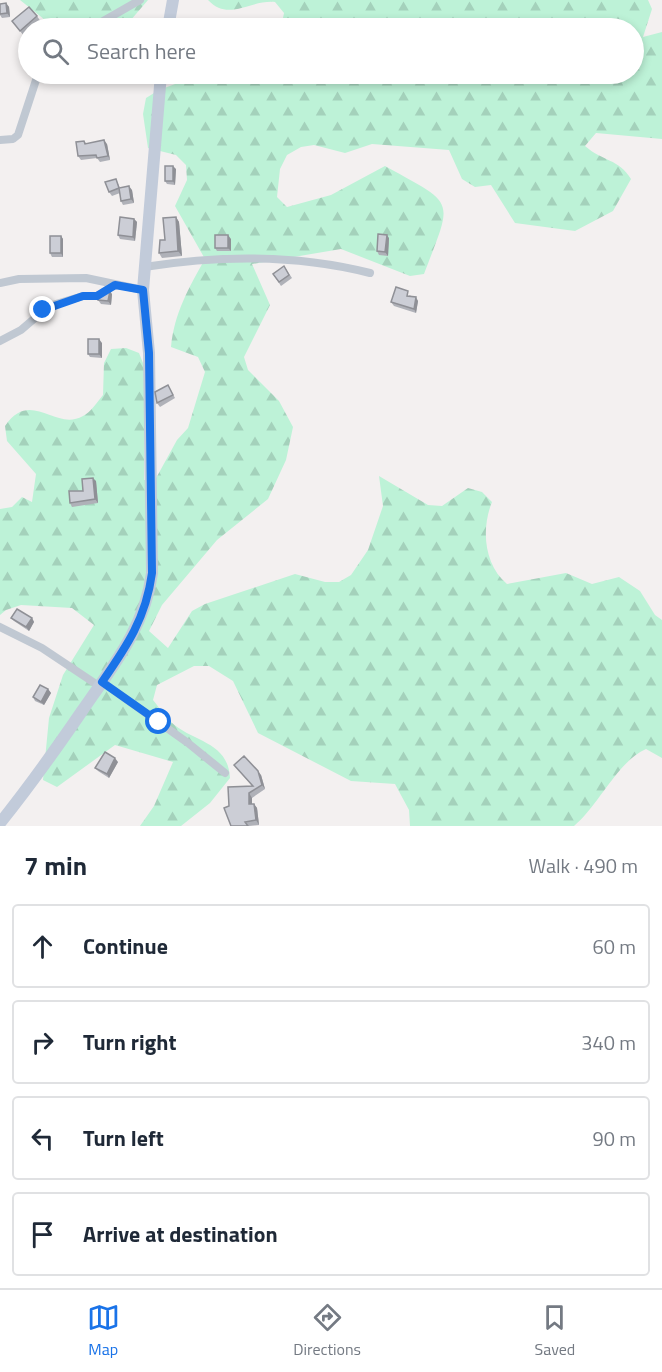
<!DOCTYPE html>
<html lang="en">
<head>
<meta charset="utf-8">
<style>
  body { margin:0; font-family:"Titillium Web",sans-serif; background:#f2f2f3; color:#1f2937 }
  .stop { position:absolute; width:18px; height:18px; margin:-14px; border:4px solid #1a73e8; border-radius:50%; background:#fff }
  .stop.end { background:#1a73e8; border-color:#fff; box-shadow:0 2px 6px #0008 }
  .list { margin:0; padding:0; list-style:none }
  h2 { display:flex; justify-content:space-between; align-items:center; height:78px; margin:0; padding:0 24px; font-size:26px }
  h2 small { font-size:20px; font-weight:400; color:#747a83 }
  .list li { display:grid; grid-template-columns:39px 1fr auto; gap:18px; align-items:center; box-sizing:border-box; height:84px; margin:0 12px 12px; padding:0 12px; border:2px solid #e0e1e3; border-radius:6px }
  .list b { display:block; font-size:22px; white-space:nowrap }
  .list em { font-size:20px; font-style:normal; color:#747a83 }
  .icon { flex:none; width:33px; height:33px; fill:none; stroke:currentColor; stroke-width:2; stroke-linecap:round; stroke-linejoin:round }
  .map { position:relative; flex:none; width:662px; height:826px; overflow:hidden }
  .search { position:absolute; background:#fff; box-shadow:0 3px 9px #0003; left:18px; right:18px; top:18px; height:66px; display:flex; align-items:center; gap:15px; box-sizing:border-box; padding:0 21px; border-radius:33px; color:#747a83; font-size:22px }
  .sheet { height:462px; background:#fff }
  nav { display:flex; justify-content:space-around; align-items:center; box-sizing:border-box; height:84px; border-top:2px solid #e0e1e3; background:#fff; font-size:16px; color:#747a83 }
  nav a { display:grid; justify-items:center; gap:3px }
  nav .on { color:#1a73e8 }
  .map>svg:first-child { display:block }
  .forest { fill:url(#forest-firs) }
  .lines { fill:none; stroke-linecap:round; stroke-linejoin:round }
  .street { stroke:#c0c8d2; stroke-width:8 }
  .secondary { stroke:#c2cbda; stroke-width:12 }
  .wall { fill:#afb1b8 }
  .shaded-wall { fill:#8f9096 }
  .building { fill:#ccced6; stroke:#8f9096; stroke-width:1.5 }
  .route { stroke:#1a73e8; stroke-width:8 }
</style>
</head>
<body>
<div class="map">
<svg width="662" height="826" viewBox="0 0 662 826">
  <defs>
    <pattern id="forest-firs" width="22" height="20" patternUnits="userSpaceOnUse" patternTransform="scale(1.5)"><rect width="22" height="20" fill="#bdf2d7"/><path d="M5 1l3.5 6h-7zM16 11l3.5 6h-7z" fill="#a4d1bb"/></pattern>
  </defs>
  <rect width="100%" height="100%" fill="#f3f0f0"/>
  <g class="forest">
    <path d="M 20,0 L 148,0 L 124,28 L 55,28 Z"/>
    <path d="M 208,0 L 648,0 L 652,9 L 643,37 L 662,32 L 662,139 L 596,133 L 585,146 C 602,161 619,159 631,179 L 613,211 L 575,231 L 515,223 L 491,185 L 475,187 L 462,179 L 449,150 L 372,144 L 345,153 L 314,145 L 301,147 L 287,155 L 280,169 L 277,197 L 287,207 L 331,195 L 385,166 C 457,206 453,197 424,274 L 410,276 L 341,249 L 252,264 L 270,305 L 244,357 L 248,370 L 279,401 L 293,427 L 286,460 L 268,499 L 217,540 L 162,605 L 149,631 L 168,648 L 192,611 L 205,604 L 295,574 L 325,582 L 339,582 L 351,575 L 368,550 L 383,506 L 379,476 L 428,505 L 442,506 L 468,488 L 482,492 L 492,502 C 481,529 484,565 507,584 L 566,573 L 592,584 L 619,577 L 640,591 L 655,615 L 662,620 L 662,758 L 646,749 C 618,761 599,805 574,826 L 410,826 L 409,810 L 395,784 L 351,781 L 258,733 L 233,681 L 209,666 L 194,666 L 157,685 L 153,700 C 159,707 164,716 171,722 C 194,743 228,741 230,778 L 210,803 L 181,826 L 140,826 L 154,806 L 173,762 L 115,745 L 57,787 L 43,780 L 49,718 L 63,675 L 94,625 L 72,608 L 21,605 L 6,610 L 0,615 L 0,509 L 12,507 L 22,497 L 32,502 L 36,474 L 7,441 L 5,426 C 31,388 55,432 83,416 C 91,412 98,401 103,395 L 104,363 L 111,349 L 126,348 L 139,353 L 145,368 L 144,480 L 155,480 L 177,440 L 188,428 L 205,372 L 198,357 L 171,347 C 174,314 189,287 205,259 L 175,206 L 187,180 L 186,165 L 176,155 L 148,148 L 143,114 L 146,98 L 159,90 L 202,74 L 214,84 L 228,83 L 239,74 L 634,74 L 634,28 L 281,28 L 284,13 L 275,2 C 248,0 229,22 208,0 Z"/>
  </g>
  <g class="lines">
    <g class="street">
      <path d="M 91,28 L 140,0"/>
      <path d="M 0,140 L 13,139 L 18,135 L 38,74"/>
      <path d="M 144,267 C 220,255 295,254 370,273"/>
      <path d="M 0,283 L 19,279 L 86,278 L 143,290"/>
      <path d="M 0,341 L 21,330 L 49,306 L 83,296 L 97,296 L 115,285"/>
      <path d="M 0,627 L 42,648 L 99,686"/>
      <path d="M 102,682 L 188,743 L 225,773"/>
    </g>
    <g class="secondary">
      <path d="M 168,28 L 173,0"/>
      <path d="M 0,823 C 29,787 56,749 82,711 C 112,667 145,628 152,573 L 149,353 L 143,290 L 161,74"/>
    </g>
  </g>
  <g class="wall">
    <path d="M 6,3 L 9,7 L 10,17 L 2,18 L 0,15 L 0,4 Z"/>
    <path d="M 37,16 L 41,22 L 33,28 L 28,28 L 28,33 L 24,36 L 12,21 Z"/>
    <path d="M 84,141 L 87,144 L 107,144 L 110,160 L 100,162 L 97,158 L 81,160 L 78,156 Z"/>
    <path d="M 176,169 L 175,185 L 167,184 L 165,181 Z"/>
    <path d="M 116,179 L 120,188 L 132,190 L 134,203 L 123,205 L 121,201 L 120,193 L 112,196 L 109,192 Z"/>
    <path d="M 176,217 L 179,222 L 182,256 L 162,258 L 159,253 Z"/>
    <path d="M 134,219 L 137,222 L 135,241 L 120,239 L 118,235 Z"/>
    <path d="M 61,236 L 63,239 L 63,257 L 52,257 L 50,253 Z"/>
    <path d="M 389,238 L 388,256 L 379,255 L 377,251 Z"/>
    <path d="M 231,239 L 231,251 L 217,251 L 215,248 Z"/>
    <path d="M 284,266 L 292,278 L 281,286 L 273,274 Z"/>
    <path d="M 112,294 L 111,305 L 101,304 L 98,300 Z"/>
    <path d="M 411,295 L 410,296 L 418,301 L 416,313 L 394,306 L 391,302 Z"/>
    <path d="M 102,343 L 102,358 L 90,357 L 88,354 Z"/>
    <path d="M 168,385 L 175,398 L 160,407 L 157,403 Z"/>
    <path d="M 96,481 L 98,503 L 72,507 L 70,503 Z"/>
    <path d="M 11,618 L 32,618 L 34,622 L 29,631 L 14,621 Z"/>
    <path d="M 48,689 L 51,693 L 44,705 L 35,701 L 33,697 Z"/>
    <path d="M 118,762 L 109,778 L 98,771 L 95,768 Z"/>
    <path d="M 234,765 L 261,775 L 265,789 L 252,798 L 252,804 L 254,804 L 257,808 L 259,825 L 249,826 L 231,826 L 229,806 L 252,786 Z"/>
  </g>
  <g class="shaded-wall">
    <path d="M 6,3 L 9,7 L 10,17 L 7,13 Z"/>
    <path d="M 104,140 L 107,144 L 110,160 L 108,156 Z"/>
    <path d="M 173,166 L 176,169 L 175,185 L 173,181 Z"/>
    <path d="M 129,186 L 132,190 L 134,203 L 131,199 Z"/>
    <path d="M 176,217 L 179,222 L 182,256 L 178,251 Z"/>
    <path d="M 134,219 L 137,222 L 135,241 L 133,237 Z"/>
    <path d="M 228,235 L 231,239 L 231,251 L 228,248 Z"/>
    <path d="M 387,235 L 389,238 L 388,256 L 385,252 Z"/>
    <path d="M 61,236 L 63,239 L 63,257 L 61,253 Z"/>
    <path d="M 110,291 L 112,294 L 111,305 L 108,301 Z"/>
    <path d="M 416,297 L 418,301 L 416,313 L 414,309 Z"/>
    <path d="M 99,339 L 102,343 L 102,358 L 99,354 Z"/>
    <path d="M 93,478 L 96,481 L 98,503 L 95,499 Z"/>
    <path d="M 32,618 L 34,622 L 29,631 L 26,627 Z"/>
    <path d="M 48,689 L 51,693 L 44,705 L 41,702 Z"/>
    <path d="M 115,758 L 118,762 L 109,778 L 107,774 Z"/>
    <path d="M 258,771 L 261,775 L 265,789 L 262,785 Z"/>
    <path d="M 249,793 L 252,798 L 252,809 L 249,804 Z"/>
    <path d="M 254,804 L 257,808 L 259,825 L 256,820 Z"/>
  </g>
  <g class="building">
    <path d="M 6,3 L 7,13 L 0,14 L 0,4 Z"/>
    <path d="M 29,7 L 37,16 L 20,31 L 12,21 Z"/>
    <path d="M 104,140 L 108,156 L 97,158 L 96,155 L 78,156 L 76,142 L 84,141 L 85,144 Z"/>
    <rect x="165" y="166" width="8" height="15"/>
    <path d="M 116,179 L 119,188 L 109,192 L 105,182 Z"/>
    <path d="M 129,186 L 131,199 L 121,201 L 119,188 Z"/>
    <path d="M 120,217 L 134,219 L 133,237 L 118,235 Z"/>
    <path d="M 176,217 L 178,251 L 159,253 L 160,240 L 165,240 L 163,218 Z"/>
    <path d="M 378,234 L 387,235 L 385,252 L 377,251 Z"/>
    <rect x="215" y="235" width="13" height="13"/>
    <rect x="50" y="236" width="11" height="17"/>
    <path d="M 284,266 L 289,275 L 279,282 L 273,274 Z"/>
    <path d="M 396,287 L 408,291 L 407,296 L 416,297 L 414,309 L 391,302 Z"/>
    <path d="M 110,291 L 108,301 L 98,300 L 98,297 Z"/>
    <rect x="88" y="339" width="11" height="15"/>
    <path d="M 168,385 L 173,395 L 157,403 L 155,392 Z"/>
    <path d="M 93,478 L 95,499 L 70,503 L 69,491 L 83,491 L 82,479 Z"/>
    <path d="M 17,609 L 32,618 L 26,627 L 11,618 Z"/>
    <path d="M 40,685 L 48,689 L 41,702 L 33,697 Z"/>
    <path d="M 105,752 L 115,758 L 107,774 L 95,768 Z"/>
    <path d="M 244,756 L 258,771 L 262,785 L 249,793 L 249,804 L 254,804 L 256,820 L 245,822 L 248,826 L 231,826 L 224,808 L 229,806 L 228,787 L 253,786 L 234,765 Z"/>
  </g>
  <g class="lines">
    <path class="route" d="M 43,310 L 83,296 L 97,296 L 115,285 L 143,290 L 149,353 L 152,573 C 146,618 127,646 102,682 L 159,722"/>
  </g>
</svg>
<div class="stop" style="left:159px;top:722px"></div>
<div class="stop end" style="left:43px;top:310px"></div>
<div class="search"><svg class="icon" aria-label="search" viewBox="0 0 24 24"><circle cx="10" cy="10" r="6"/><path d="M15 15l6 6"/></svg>Search here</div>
</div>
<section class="sheet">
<h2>7 min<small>Walk · 490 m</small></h2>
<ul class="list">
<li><svg class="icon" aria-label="ahead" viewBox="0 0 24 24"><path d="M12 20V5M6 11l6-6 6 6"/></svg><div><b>Continue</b></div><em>60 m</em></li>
<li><svg class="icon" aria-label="right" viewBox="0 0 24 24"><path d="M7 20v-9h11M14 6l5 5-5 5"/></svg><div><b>Turn right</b></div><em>340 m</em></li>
<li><svg class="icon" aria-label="left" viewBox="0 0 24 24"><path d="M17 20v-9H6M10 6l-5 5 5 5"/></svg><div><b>Turn left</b></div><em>90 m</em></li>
<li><svg class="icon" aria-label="arrive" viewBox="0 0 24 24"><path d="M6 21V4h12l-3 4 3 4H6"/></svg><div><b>Arrive at destination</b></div></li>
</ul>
</section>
<nav>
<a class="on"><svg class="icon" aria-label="map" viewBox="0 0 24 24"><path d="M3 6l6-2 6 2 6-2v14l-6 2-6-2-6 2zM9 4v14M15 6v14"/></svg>Map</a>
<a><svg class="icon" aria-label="directions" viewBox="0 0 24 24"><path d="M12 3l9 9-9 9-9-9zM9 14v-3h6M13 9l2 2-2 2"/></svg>Directions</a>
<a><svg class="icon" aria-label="saved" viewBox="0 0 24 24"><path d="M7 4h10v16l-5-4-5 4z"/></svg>Saved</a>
</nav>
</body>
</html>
